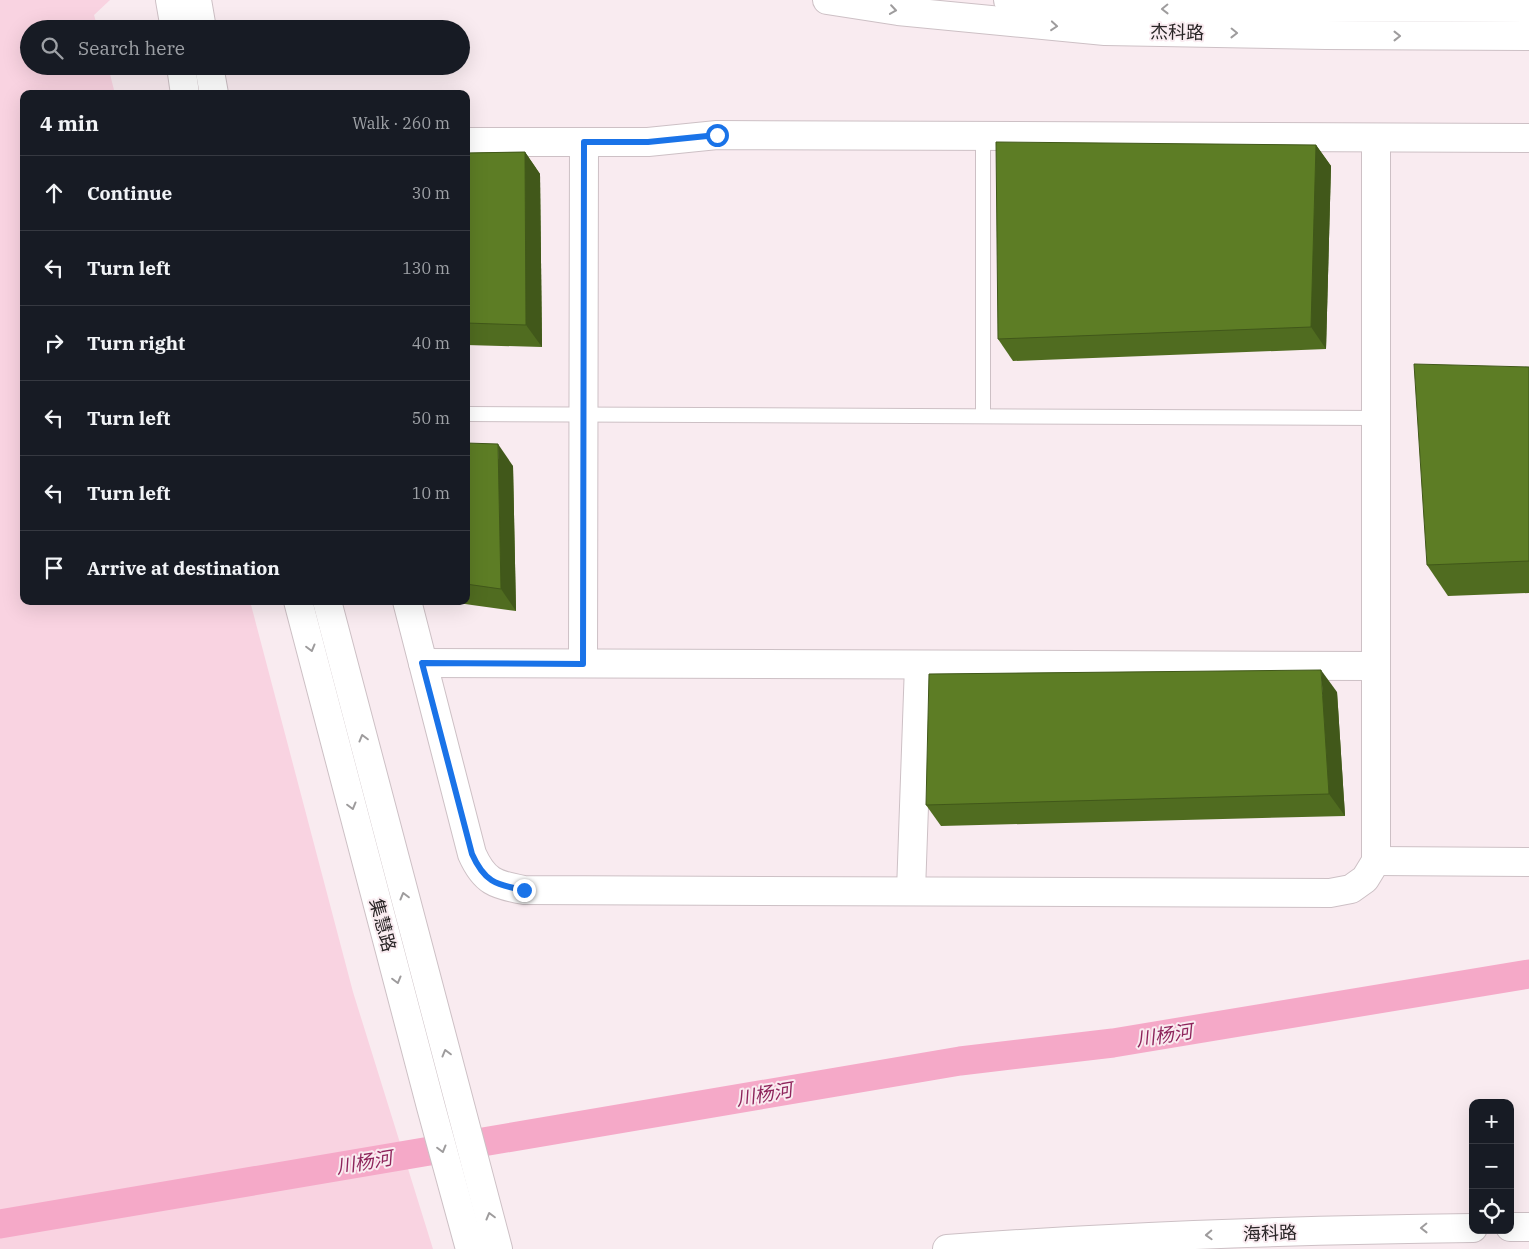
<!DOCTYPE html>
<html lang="en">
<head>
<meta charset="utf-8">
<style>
  body { margin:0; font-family:"IBM Plex Serif","Noto Sans SC",serif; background:#20242c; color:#f1f3f6 }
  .controls { position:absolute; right:15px; bottom:15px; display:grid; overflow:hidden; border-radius:10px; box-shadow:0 5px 20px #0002 }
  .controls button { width:45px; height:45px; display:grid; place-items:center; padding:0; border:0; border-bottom:1px solid #363941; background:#171b24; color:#f1f3f6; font:25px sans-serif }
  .stop { position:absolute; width:15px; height:15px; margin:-11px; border:4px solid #1a73e8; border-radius:50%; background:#fff }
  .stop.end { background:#1a73e8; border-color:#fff; box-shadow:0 1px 5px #0008 }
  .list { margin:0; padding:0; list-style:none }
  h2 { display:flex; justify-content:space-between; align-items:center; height:65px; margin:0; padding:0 20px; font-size:21px }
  h2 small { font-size:16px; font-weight:400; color:#9ea1a6 }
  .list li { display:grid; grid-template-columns:32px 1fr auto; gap:15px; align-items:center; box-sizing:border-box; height:75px; padding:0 20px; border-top:1px solid #363941 }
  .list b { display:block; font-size:19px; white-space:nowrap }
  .list em { font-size:16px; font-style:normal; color:#9ea1a6 }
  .icon { flex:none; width:28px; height:28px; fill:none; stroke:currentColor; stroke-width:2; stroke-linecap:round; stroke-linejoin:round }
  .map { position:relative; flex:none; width:1529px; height:1249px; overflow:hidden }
  .search { position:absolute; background:#171b24; box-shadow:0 5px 20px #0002; left:20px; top:20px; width:450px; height:55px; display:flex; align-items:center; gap:12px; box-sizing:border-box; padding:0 18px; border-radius:28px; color:#9ea1a6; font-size:19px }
  .panel { position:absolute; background:#171b24; box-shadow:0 5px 20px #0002; left:20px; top:90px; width:450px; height:515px; border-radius:10px }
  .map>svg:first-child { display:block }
  .green { fill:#f9d3e1 }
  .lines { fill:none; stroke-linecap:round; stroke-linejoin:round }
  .canal { stroke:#f5a9c8; stroke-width:29 }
  .service-casing { stroke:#cdc0c5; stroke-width:16 }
  .minor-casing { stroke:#cdc0c5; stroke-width:30 }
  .tertiary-casing { stroke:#cdc0c5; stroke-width:30 }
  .service { stroke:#fff; stroke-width:14 }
  .minor { stroke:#fff; stroke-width:28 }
  .tertiary { stroke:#fff; stroke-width:28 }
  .wall { fill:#506c20 }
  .shaded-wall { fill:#41581a }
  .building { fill:#5d7d25; stroke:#41581a }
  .oneway { stroke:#9e9c9d }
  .route { stroke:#1a73e8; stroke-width:6 }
  .labels { text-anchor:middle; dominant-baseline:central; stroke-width:4; stroke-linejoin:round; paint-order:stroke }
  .street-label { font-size:18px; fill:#282425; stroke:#f9ebf0 }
  .water-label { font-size:19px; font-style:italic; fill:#8e245b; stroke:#f9ebf0 }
</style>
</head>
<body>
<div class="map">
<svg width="1529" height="1249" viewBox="0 0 1529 1249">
  <rect width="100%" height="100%" fill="#f9ebf0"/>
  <path class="green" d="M 0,0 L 110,0 L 94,15 L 98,29 L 29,29 L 29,66 L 108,66 L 115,94 L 24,94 L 24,601 L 250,601 L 353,992 L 433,1249 L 0,1249 Z"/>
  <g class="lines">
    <path class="canal" d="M 0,1224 L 960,1061 L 1113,1043 L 1529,974"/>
    <defs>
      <g id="service">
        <path d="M 983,136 L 983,416"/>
        <path d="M 466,414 L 1376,418"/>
      </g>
      <g id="minor">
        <path d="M 170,0 L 175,29"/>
        <path d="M 197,0 L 202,29"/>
        <path d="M 827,0 L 898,11 L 1105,31 L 1326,35 L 1529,36"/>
        <path d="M 1008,0 L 1098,10 L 1326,7 L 1529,8"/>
        <path d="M 181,66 L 185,94"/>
        <path d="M 209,66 L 214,94"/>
        <path d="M 466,142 L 648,142 L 717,135 L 1529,138"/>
        <path d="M 298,601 L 431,1107 L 470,1249"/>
        <path d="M 327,601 L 498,1249"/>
        <path d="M 407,601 L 472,854 C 484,881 495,885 524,890 L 1330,893 L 1351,889 L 1365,879 L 1376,861 L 1376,138"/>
        <path d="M 423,663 L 1376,666"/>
        <path d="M 583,663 L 584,142"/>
        <path d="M 1376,861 L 1529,862"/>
        <path d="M 911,891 L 919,665"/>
      </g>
      <g id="tertiary">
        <path d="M 1510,1227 L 1529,1227"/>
        <path d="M 947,1249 C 1122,1236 1297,1230 1473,1228"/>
      </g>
    </defs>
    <use href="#service" class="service-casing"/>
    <use href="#minor" class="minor-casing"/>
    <use href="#tertiary" class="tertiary-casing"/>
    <use href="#service" class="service"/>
    <use href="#minor" class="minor"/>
    <use href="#tertiary" class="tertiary"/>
  </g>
  <g class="wall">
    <path d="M 1316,145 L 1331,166 L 1326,349 L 1013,361 L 998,339 Z"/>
    <path d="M 525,152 L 540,174 L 542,347 L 466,345 L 466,153 Z"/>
    <path d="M 1529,367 L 1529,593 L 1448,596 L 1427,565 Z"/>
    <path d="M 466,443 L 513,466 L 516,611 L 443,601 L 466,601 Z"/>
    <path d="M 1337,692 L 1345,816 L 941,826 L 926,805 Z"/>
  </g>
  <g class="shaded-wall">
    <path d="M 1316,145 L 1331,166 L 1326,349 L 1311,327 Z"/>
    <path d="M 525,152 L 540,174 L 542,347 L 526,325 Z"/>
    <path d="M 498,444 L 513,466 L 516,611 L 501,589 Z"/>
    <path d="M 1321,670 L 1337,692 L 1345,816 L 1329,794 Z"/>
  </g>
  <g class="building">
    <path d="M 996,142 L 1316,145 L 1311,327 L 998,339 Z"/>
    <path d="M 525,152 L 526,325 L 466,323 L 466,153 Z"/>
    <path d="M 1414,364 L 1529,367 L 1529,561 L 1427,565 Z"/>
    <path d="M 466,443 L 498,444 L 501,589 L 466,584 Z"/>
    <path d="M 1321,670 L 1329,794 L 926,805 L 929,674 Z"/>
  </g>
  <defs><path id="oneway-chevron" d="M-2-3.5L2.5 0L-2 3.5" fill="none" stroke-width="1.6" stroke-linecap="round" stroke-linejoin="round" transform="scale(1.25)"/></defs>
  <g class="oneway">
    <use href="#oneway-chevron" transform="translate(1165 9) rotate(179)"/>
    <use href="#oneway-chevron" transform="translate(893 10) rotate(8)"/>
    <use href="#oneway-chevron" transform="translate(1054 26) rotate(5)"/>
    <use href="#oneway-chevron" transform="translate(1234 33) rotate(1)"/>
    <use href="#oneway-chevron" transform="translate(1397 36)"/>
    <use href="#oneway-chevron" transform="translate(311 648) rotate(75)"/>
    <use href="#oneway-chevron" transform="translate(363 738) rotate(-105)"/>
    <use href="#oneway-chevron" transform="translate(352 806) rotate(75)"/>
    <use href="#oneway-chevron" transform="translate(404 896) rotate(-105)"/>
    <use href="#oneway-chevron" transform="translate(397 980) rotate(75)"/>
    <use href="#oneway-chevron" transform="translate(446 1053) rotate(-105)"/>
    <use href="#oneway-chevron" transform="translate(442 1149) rotate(75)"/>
    <use href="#oneway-chevron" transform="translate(490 1216) rotate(-105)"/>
    <use href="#oneway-chevron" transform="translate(1424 1228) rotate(179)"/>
    <use href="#oneway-chevron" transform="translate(1209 1235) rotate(178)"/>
  </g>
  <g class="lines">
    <path class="route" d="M 524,890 C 495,885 484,881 472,854 L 422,663 L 583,664 L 584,142 L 648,142 L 717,135"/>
  </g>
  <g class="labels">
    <g class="street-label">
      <text transform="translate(1177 32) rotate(1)">杰科路</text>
      <text transform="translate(383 925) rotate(75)">集慧路</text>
      <text transform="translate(1270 1233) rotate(-2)">海科路</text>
    </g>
    <g class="water-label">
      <text transform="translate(1164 1035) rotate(-9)">川杨河</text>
      <text transform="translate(764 1094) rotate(-10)">川杨河</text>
      <text transform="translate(364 1162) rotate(-10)">川杨河</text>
    </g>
  </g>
</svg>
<div class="controls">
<button>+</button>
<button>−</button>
<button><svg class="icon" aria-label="locate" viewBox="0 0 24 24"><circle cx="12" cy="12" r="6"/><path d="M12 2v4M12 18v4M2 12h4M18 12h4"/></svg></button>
</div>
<div class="stop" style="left:717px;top:135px"></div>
<div class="stop end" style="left:524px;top:890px"></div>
<div class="search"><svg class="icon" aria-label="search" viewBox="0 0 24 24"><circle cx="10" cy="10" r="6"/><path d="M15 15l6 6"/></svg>Search here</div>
<section class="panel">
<h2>4 min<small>Walk · 260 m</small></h2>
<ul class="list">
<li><svg class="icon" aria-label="ahead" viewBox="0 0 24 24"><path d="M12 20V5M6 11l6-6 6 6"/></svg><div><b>Continue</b></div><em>30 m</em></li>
<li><svg class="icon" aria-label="left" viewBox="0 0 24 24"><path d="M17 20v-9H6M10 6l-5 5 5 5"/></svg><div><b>Turn left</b></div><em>130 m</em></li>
<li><svg class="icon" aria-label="right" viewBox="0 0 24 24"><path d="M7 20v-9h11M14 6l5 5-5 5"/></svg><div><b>Turn right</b></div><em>40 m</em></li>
<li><svg class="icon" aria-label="left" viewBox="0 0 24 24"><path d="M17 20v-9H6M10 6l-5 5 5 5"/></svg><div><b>Turn left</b></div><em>50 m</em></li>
<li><svg class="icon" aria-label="left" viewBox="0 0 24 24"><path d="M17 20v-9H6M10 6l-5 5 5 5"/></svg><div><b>Turn left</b></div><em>10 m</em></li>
<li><svg class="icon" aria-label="arrive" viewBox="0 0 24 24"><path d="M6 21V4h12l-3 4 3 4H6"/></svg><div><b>Arrive at destination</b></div></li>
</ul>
</section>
</div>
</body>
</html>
